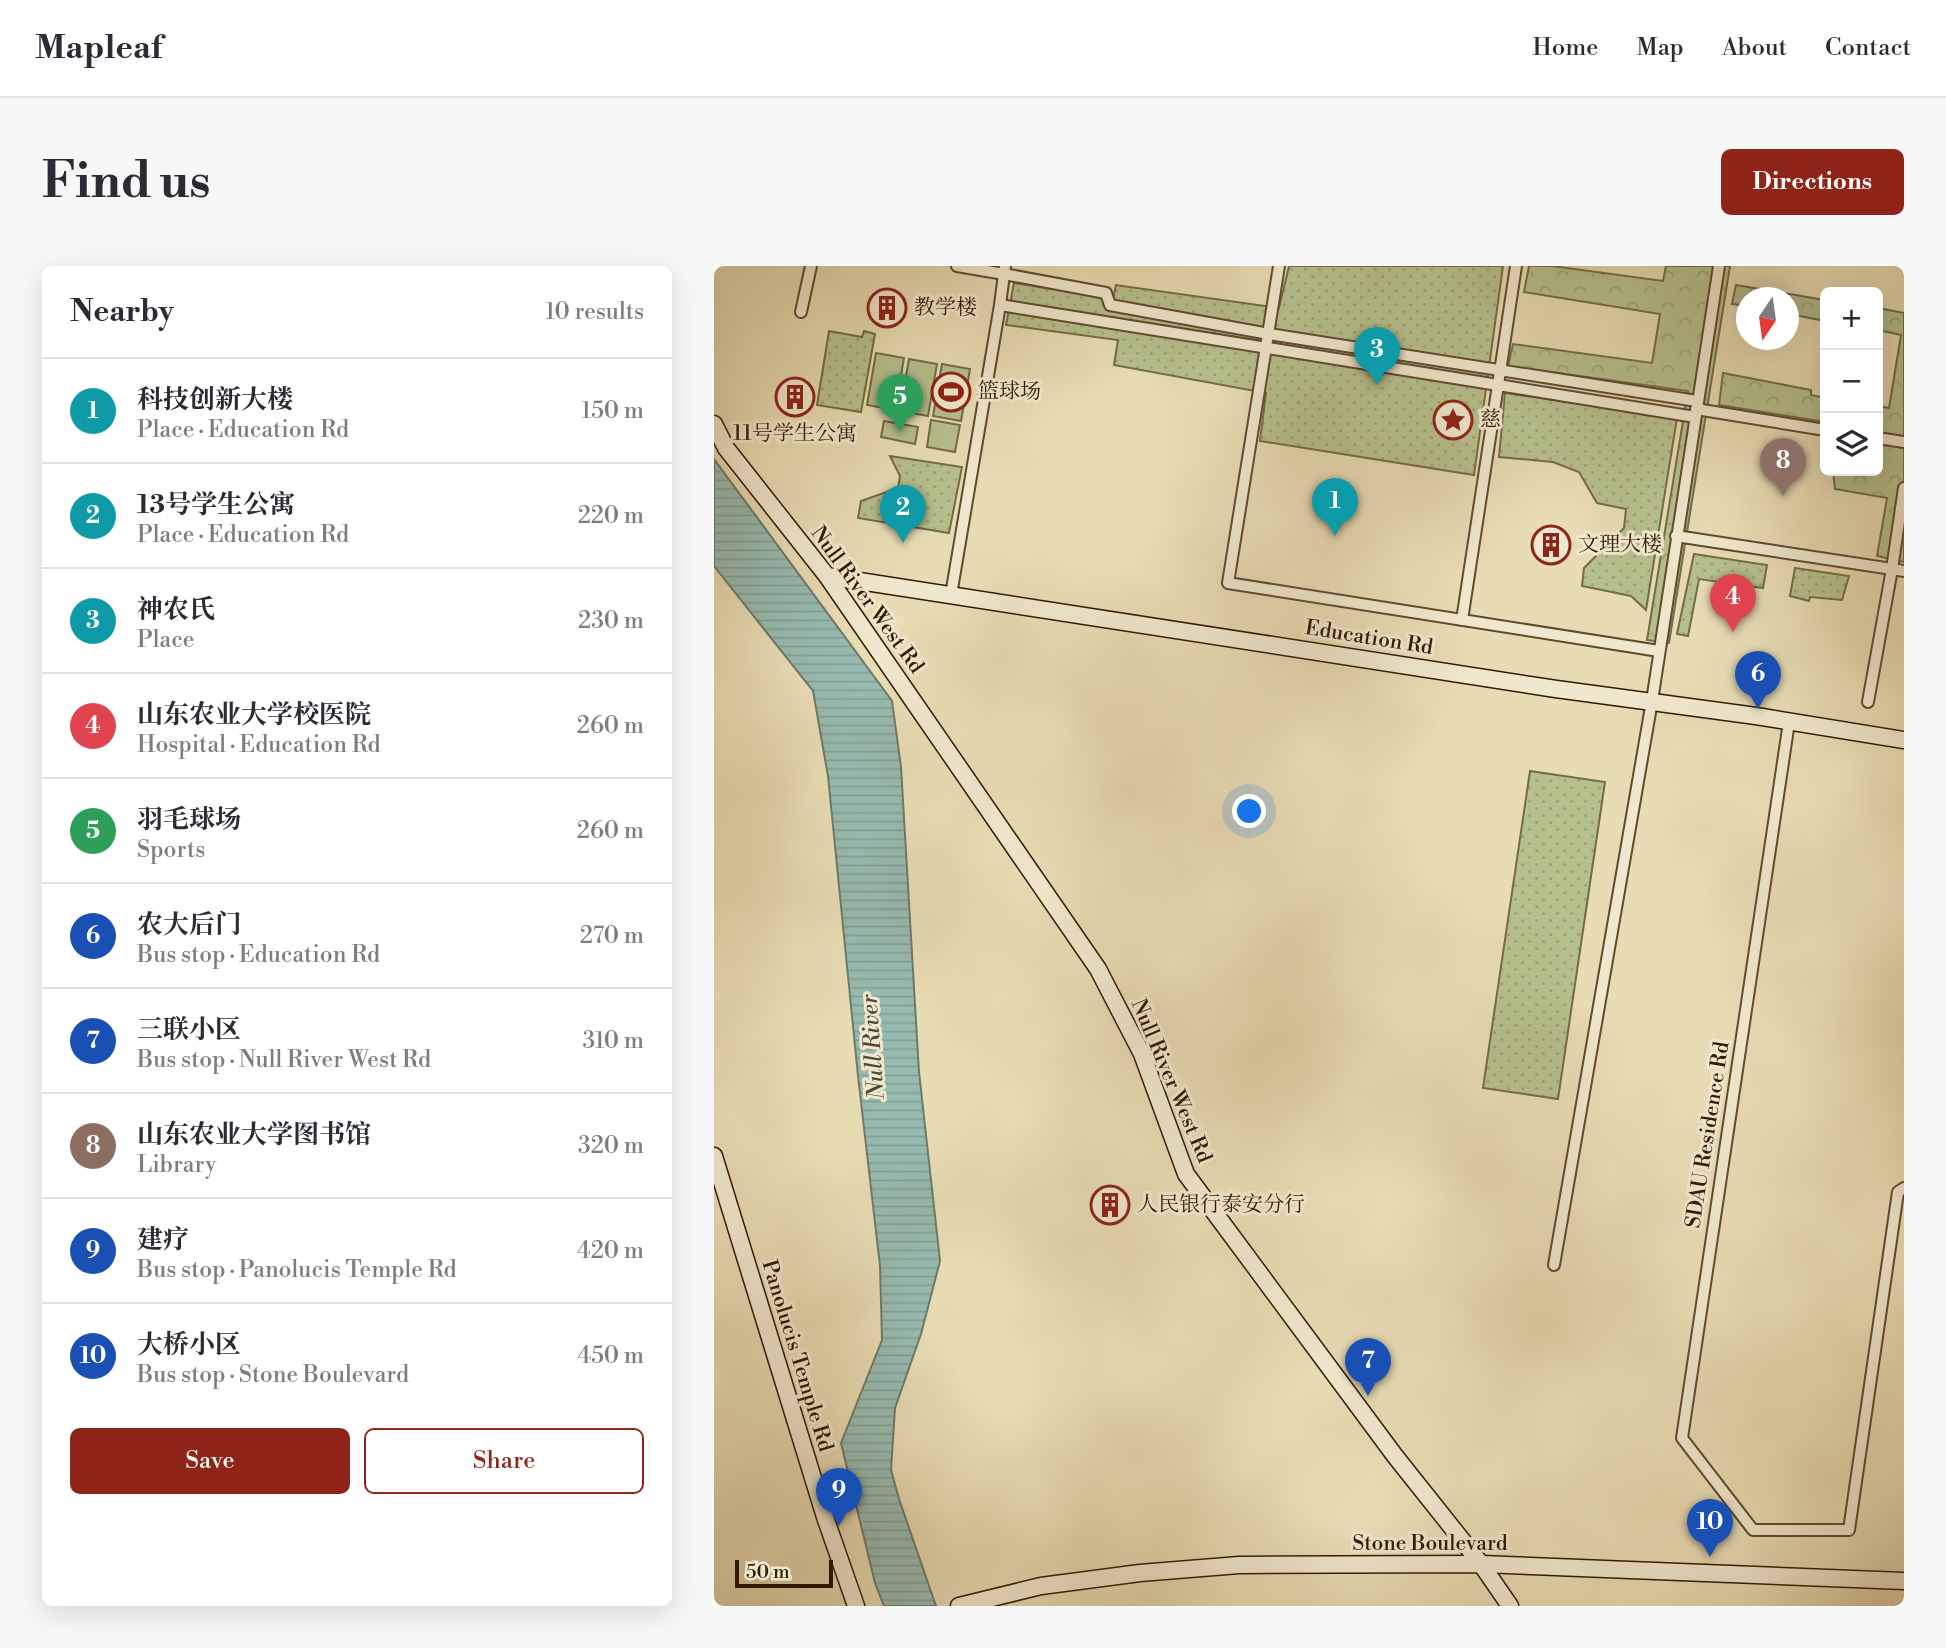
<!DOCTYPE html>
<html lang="en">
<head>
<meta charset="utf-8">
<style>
  body { margin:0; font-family:"Libre Bodoni","Noto Serif SC",serif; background:#f7f7f7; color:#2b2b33 }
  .controls { position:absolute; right:21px; top:21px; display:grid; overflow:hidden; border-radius:10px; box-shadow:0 7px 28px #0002 }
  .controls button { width:63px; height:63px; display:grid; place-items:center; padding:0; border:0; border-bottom:2px solid #e1e1e2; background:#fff; color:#2b2b33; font:35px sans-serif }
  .compass { position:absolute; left:1022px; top:21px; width:63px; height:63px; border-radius:50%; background:#fff; box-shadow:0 7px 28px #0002; rotate:193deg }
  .scale { position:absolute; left:21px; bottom:18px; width:98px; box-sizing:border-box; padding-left:7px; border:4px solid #321900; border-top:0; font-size:19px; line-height:24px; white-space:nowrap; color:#321900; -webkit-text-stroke:5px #f0e8ce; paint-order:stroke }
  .you { position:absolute; left:536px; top:546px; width:24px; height:24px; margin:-18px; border:5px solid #fff; border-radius:50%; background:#1a73e8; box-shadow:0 0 0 10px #1a73e833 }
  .badge { display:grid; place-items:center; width:46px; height:46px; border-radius:50%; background:#8f2418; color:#fff; font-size:23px; font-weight:700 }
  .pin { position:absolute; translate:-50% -58px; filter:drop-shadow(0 2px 4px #0008) }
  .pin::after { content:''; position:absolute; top:37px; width:24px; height:21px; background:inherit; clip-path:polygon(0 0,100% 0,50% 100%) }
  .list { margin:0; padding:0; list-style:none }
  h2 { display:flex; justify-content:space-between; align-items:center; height:91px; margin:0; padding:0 28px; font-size:30px }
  h2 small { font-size:23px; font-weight:400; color:#7c7c81 }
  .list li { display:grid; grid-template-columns:46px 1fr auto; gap:21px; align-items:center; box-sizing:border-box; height:105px; padding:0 28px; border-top:2px solid #e1e1e2 }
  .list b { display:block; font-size:26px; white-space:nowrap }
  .list p { margin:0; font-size:23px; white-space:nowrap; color:#7c7c81 }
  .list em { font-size:23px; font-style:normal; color:#7c7c81 }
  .actions { display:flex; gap:14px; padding:21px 28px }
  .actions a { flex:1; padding:16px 0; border:2px solid #8f2418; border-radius:10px; text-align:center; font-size:24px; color:#8f2418 }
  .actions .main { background:#8f2418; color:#fff }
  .icon { flex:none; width:38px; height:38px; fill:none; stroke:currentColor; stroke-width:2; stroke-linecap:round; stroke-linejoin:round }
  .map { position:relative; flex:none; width:1190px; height:1340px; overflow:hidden; border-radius:10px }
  header { display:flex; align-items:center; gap:42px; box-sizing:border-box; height:98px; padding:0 35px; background:#fff; border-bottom:2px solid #e1e1e2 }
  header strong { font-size:33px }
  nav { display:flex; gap:38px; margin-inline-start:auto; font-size:24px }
  .intro { display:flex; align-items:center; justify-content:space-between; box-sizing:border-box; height:168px; padding:0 42px }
  h1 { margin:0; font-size:49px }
  .button { padding:18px 32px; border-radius:10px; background:#8f2418; color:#fff; font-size:24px; font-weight:700 }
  main { display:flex; gap:42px; padding:0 42px }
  aside { flex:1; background:#fff; border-radius:10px; box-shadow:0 7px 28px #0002 }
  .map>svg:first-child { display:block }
  .forest { fill:url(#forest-crowns); stroke:#746c46; stroke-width:2 }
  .park { fill:url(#park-dots); stroke:#746c46; stroke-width:2 }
  .pitch { fill:#b6c08d; stroke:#746c46; stroke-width:2 }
  .water { fill:url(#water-rules); stroke:#6f7a6a; stroke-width:2 }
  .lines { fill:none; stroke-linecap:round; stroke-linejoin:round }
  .street-casing { stroke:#604a2d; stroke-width:14 }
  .secondary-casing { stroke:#321900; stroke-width:19 }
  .street { stroke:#f0e8ce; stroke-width:10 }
  .secondary { stroke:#f0e8ce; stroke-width:16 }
  .labels { text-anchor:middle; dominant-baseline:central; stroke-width:6; stroke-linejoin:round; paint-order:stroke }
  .poi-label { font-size:21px; fill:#321900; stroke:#f0e8ce; text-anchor:start }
  .street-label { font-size:21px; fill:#321900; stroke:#f0e8ce }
  .water-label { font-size:23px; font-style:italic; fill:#504a35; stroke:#f0e8ce }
</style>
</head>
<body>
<header>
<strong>Mapleaf</strong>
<nav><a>Home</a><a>Map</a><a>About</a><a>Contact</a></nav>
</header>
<div class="intro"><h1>Find us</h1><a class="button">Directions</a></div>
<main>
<aside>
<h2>Nearby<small>10 results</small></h2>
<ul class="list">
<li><span class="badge" style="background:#0f9aa8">1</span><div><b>科技创新大楼</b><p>Place · Education Rd</p></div><em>150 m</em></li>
<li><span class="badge" style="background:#0f9aa8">2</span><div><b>13号学生公寓</b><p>Place · Education Rd</p></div><em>220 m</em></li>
<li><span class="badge" style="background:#0f9aa8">3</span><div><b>神农氏</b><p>Place</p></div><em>230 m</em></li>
<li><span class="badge" style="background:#e0444e">4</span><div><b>山东农业大学校医院</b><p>Hospital · Education Rd</p></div><em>260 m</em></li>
<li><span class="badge" style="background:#2e9e5b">5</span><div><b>羽毛球场</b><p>Sports</p></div><em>260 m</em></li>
<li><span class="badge" style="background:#1a4fb4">6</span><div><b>农大后门</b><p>Bus stop · Education Rd</p></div><em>270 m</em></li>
<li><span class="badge" style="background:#1a4fb4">7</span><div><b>三联小区</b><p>Bus stop · Null River West Rd</p></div><em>310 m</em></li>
<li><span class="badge" style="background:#8d6e63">8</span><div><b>山东农业大学图书馆</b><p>Library</p></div><em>320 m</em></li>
<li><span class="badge" style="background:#1a4fb4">9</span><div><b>建疗</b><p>Bus stop · Panolucis Temple Rd</p></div><em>420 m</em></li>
<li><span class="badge" style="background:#1a4fb4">10</span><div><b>大桥小区</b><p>Bus stop · Stone Boulevard</p></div><em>450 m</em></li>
</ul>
<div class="actions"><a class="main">Save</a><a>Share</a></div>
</aside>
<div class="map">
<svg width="1190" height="1340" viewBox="0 0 1190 1340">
  <defs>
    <pattern id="forest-crowns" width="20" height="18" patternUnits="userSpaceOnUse" patternTransform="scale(1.75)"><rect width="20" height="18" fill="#b6c08d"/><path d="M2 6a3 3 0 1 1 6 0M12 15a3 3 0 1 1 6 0" fill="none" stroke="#9da478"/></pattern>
    <pattern id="park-dots" width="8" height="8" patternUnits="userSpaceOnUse" patternTransform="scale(1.75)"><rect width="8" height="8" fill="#b6c08d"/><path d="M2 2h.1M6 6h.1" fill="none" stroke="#9da478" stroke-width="1.8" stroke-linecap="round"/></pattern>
    <pattern id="water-rules" width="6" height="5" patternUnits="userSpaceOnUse" patternTransform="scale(1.75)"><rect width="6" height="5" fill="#97bbb0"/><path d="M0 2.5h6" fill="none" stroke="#83a096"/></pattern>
  </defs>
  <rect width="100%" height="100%" fill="#e8dcb4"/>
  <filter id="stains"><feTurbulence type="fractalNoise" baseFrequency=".00286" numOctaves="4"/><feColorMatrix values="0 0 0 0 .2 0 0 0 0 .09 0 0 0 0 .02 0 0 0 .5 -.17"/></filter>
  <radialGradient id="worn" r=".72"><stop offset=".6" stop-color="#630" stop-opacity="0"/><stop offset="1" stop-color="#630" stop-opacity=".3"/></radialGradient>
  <g class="forest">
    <path d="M 815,0 L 838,0 L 949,15 L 952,0 L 1016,0 L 955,377 L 933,374 L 974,125 L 794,100 L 799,78 L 938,97 L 946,48 L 810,26 Z"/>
    <path d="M 1022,19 L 1111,34 L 1111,55 L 1075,48 L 1074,32 L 1032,32 L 1032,40 L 1018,38 Z"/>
    <path d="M 1164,42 L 1190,47 L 1190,296 L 1163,290 L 1173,232 L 1121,223 L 1119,205 L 1164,205 L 1164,140 L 1175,142 L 1187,69 L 1164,64 Z"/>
    <path d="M 1009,107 L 1097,124 L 1097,129 L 1111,132 L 1111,156 L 1005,139 Z"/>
  </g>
  <g class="park">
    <path d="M 575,0 L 789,0 L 760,209 L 546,175 L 552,127 L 400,99 L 404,74 L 292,59 L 300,17 L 399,33 L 402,19 L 565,42 Z"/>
    <path d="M 115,65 L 148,71 L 150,65 L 161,68 L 147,146 L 103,139 Z"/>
    <path d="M 791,127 L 963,152 L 932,344 L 917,330 L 868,320 L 870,302 L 910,262 L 912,243 L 883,237 L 865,206 L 839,196 L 785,191 Z"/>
    <path d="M 176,190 L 248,201 L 235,267 L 144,252 L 147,235 L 184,222 L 186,210 Z"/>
    <path d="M 980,288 L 1053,299 L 1049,322 L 985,313 L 974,370 L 963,368 Z"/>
    <path d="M 1081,302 L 1135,310 L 1128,334 L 1096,331 L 1095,335 L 1076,330 Z"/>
    <path d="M 816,505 L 891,516 L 844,833 L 769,822 Z"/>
  </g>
  <g class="pitch">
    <path d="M 162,87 L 190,92 L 181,144 L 153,139 Z"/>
    <path d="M 195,93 L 223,98 L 214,150 L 186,145 Z"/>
    <path d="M 228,98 L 256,103 L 247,155 L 219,150 Z"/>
    <path d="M 217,154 L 246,159 L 241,186 L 213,181 Z"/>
    <path d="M 170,155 L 204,161 L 201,178 L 167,171 Z"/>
  </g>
  <path class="water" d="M 0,193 L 178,435 L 187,501 L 205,806 L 226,995 L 207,1068 L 181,1142 L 177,1204 L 185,1233 L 222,1340 L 170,1340 L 161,1317 L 127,1177 L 168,1074 L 166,1000 L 144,810 L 114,510 L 99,425 L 0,300 Z"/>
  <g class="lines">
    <defs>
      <g id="street">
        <path d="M 243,0 L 290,8 L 291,0"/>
        <path d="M 565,0 L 514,317 L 945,385"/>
        <path d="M 286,39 L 290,8 L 392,27 L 396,39 L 555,68 L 983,135"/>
        <path d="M 87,46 L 97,0"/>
        <path d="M 982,143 L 1111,164"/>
        <path d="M 1164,172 L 1190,176"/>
        <path d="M 962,270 L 1178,303 L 1190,222"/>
        <path d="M 237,329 L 286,39 L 784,119 L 802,0"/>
        <path d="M 748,354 L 784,119 L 981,151"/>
        <path d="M 1154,436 L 1178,303 L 1190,305"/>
        <path d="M 1075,456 L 968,1172 L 1039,1264 L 1135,1264 L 1184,926 L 1190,922"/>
        <path d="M 840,999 L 938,435 L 1005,0"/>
      </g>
      <g id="secondary">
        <path d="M 0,158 L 12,182 L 113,310 L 384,703 L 428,788 L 472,908 L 681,1190 L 767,1298 L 796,1340"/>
        <path d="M 113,310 L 842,423 L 1042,450 L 1190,474"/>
        <path d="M 0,890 L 111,1251 L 142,1340"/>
        <path d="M 245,1340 L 327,1320 L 426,1307 L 525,1299 L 767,1298 L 1190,1315"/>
      </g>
    </defs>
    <use href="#street" class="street-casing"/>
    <use href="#secondary" class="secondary-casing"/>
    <use href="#street" class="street"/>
    <use href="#secondary" class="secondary"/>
  </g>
  <defs>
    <symbol id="building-ring" viewBox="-11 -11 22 22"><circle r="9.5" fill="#f0e8ce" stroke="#8f2418" stroke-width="1.5"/><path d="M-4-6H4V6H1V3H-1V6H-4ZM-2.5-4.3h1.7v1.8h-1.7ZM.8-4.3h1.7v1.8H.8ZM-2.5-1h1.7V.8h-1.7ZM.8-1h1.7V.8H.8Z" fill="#8f2418"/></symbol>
    <symbol id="stadium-ring" viewBox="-11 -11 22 22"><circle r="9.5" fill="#f0e8ce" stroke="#8f2418" stroke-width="1.5"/><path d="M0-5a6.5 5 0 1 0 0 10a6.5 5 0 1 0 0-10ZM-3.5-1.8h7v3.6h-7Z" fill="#8f2418"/></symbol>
    <symbol id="sight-ring" viewBox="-11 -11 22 22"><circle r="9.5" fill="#f0e8ce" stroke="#8f2418" stroke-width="1.5"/><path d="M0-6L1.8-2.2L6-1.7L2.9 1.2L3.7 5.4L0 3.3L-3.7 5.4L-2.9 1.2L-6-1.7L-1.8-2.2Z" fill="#8f2418"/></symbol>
  </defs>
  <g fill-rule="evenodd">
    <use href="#building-ring" x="151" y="20" width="44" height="44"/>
    <use href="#stadium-ring" x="215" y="104" width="44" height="44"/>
    <use href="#building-ring" x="59" y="109" width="44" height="44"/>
    <use href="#sight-ring" x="717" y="132" width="44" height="44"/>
    <use href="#building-ring" x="815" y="257" width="44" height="44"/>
    <use href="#building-ring" x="374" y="917" width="44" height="44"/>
  </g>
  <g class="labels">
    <g class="poi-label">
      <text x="200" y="42">教学楼</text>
      <text x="264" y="126">篮球场</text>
      <text x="766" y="154">慈</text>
      <text x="81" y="168" text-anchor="middle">11号学生公寓</text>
      <text x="864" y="279">文理大楼</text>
      <text x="423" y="939">人民银行泰安分行</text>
    </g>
    <g class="street-label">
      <text transform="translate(153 334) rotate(54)">Null River West Rd</text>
      <text transform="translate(655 372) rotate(9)">Education Rd</text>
      <text transform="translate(457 815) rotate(67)">Null River West Rd</text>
      <text transform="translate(994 869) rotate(-81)">SDAU Residence Rd</text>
      <text transform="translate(83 1090) rotate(73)">Panolucis Temple Rd</text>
      <text x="716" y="1278">Stone Boulevard</text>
    </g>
    <g class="water-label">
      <text transform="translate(159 781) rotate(-94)">Null River</text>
    </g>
  </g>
  <rect width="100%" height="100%" filter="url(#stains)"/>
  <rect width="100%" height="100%" fill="url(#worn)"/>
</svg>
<div class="controls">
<button>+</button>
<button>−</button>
<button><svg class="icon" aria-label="layers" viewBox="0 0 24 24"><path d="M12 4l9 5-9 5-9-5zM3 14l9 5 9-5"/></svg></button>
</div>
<svg class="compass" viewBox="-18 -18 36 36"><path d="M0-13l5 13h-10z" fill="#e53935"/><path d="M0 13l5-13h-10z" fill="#7c7c81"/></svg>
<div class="scale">50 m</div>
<div class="you"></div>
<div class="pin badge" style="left:621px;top:270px;background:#0f9aa8">1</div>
<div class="pin badge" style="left:189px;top:277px;background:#0f9aa8">2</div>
<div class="pin badge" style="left:663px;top:119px;background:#0f9aa8">3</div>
<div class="pin badge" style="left:1019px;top:366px;background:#e0444e">4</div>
<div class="pin badge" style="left:186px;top:166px;background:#2e9e5b">5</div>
<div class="pin badge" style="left:1044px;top:443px;background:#1a4fb4">6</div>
<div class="pin badge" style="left:654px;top:1130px;background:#1a4fb4">7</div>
<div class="pin badge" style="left:1069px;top:230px;background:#8d6e63">8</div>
<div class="pin badge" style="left:125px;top:1260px;background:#1a4fb4">9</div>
<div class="pin badge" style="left:996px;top:1291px;background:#1a4fb4">10</div>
</div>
</main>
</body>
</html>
